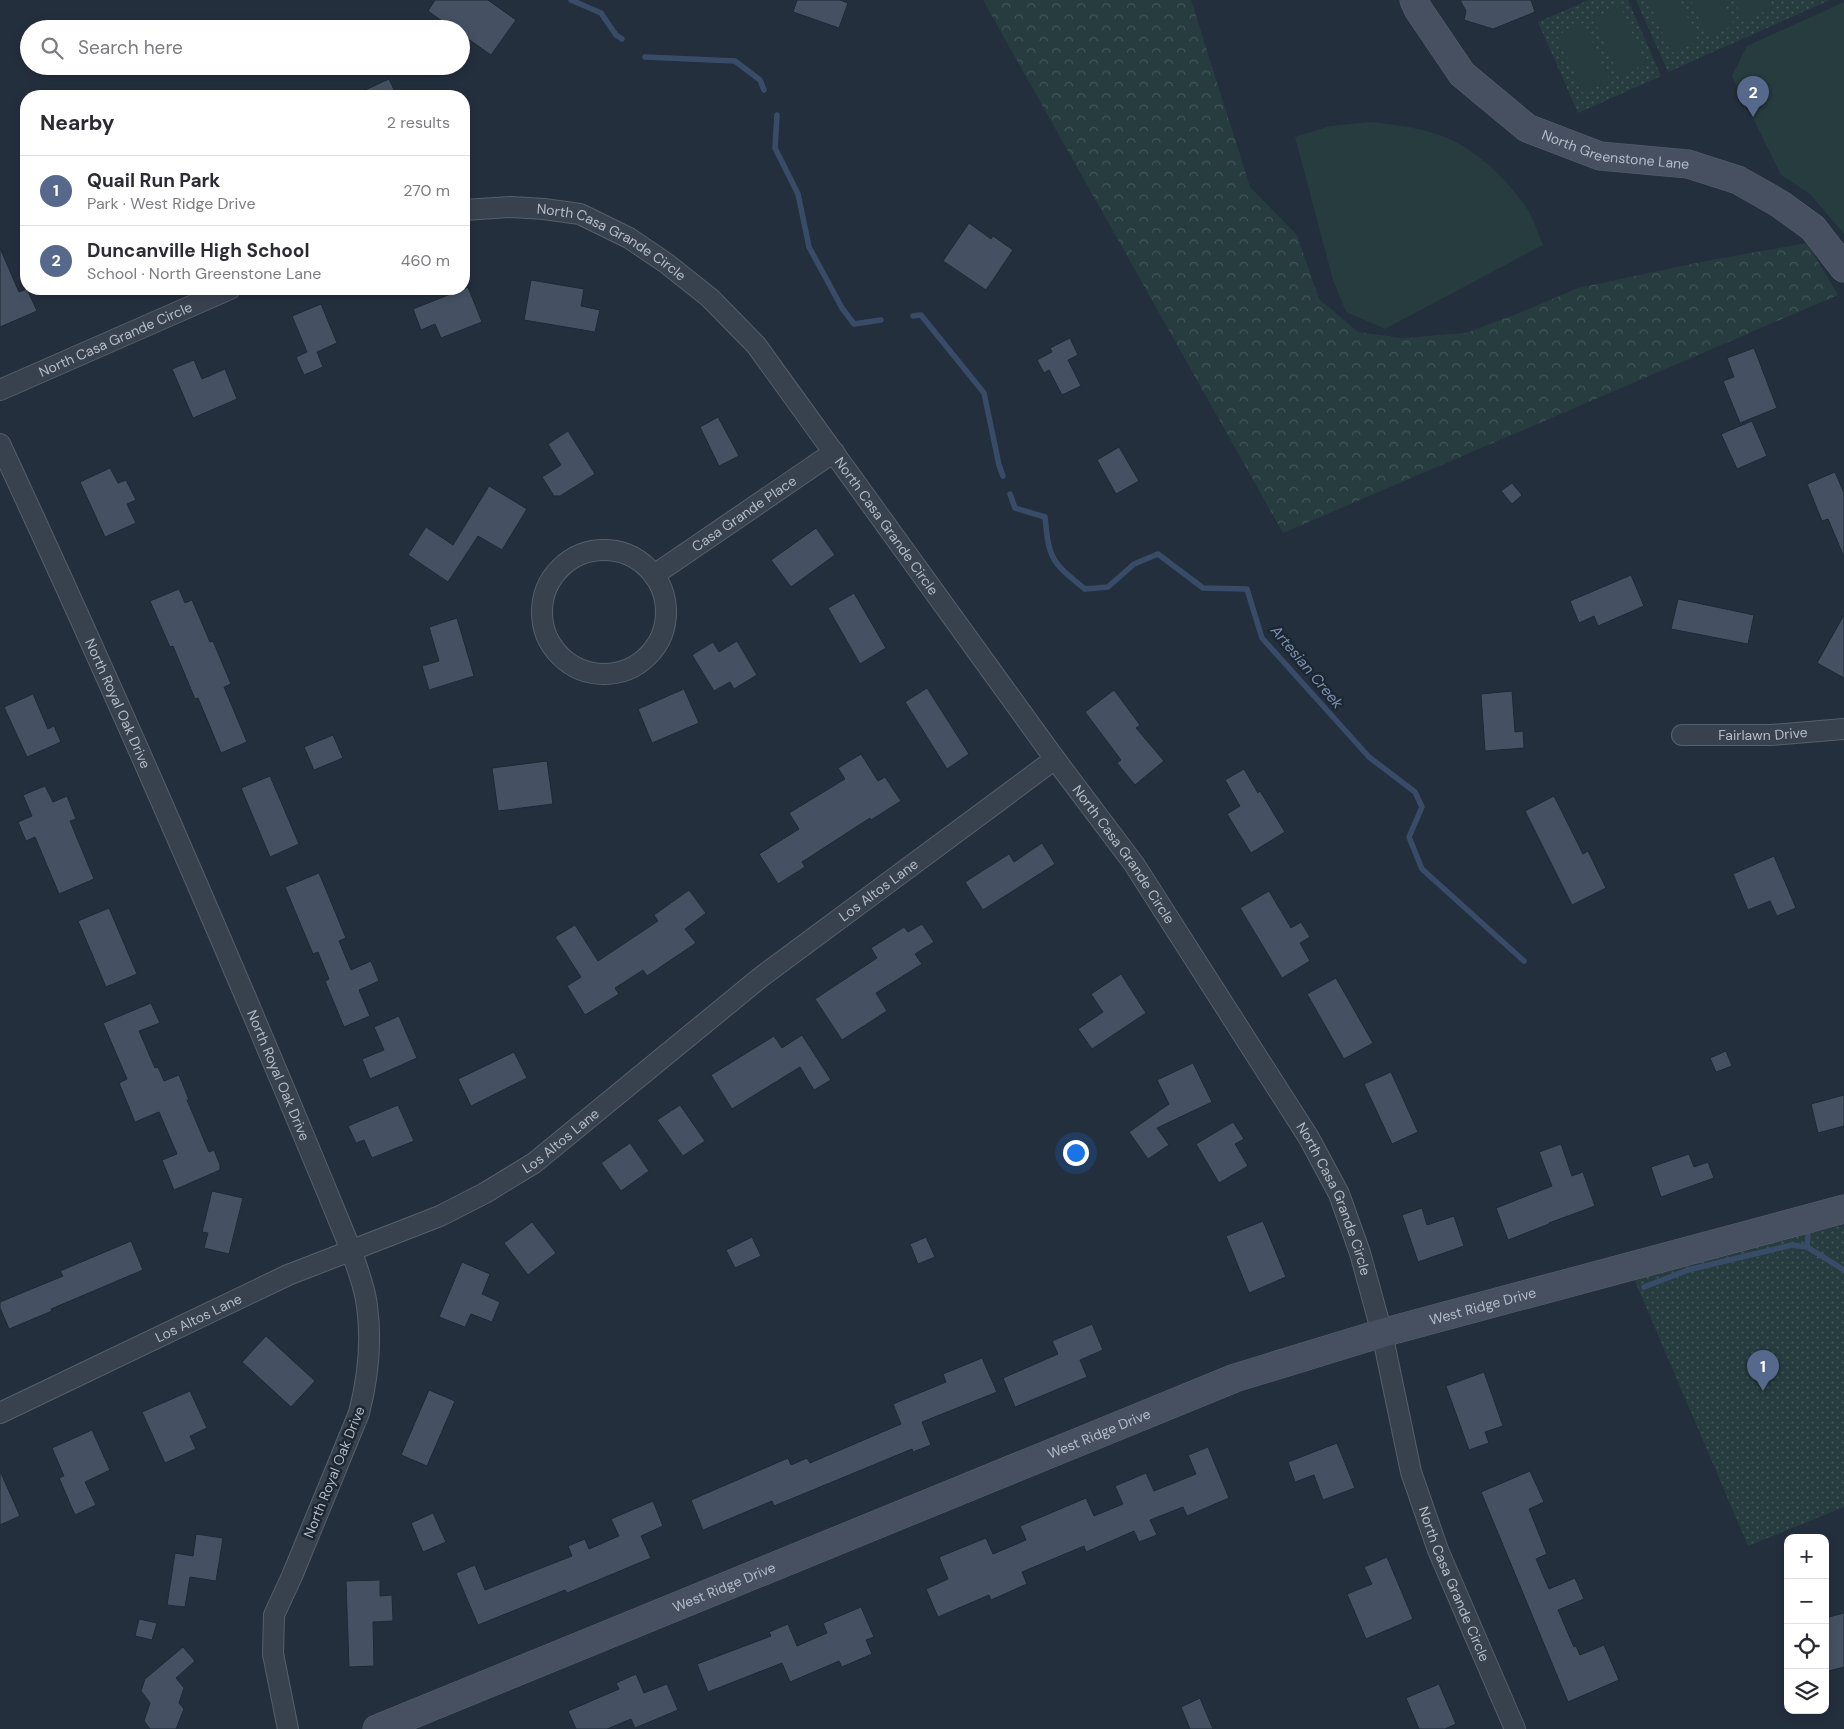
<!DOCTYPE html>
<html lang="en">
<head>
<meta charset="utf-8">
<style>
  body { margin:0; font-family:"DM Sans",sans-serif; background:#f7f7f7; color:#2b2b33 }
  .controls { position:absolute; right:15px; bottom:15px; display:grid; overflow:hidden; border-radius:10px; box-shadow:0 2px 8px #0003 }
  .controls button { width:45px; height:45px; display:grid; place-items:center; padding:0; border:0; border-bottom:1px solid #e1e1e2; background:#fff; color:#2b2b33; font:25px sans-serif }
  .you { position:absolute; left:1075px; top:1152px; width:18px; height:18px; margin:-12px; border:4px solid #fff; border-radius:50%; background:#1a73e8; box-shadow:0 0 0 8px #1a73e833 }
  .badge { display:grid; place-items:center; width:32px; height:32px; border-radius:50%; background:#56698c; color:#fff; font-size:16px; font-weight:700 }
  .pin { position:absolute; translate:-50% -41px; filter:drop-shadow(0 1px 2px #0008) }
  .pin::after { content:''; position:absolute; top:26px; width:18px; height:15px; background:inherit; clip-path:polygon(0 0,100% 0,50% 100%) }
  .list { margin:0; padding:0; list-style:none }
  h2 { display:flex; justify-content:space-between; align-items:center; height:65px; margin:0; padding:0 20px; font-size:21px }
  h2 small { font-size:16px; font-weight:400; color:#7c7c81 }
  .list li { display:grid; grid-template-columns:32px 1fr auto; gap:15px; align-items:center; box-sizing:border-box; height:70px; padding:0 20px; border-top:1px solid #e1e1e2 }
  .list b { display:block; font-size:19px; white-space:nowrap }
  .list p { margin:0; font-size:16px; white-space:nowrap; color:#7c7c81 }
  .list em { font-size:16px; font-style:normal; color:#7c7c81 }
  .icon { flex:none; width:28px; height:28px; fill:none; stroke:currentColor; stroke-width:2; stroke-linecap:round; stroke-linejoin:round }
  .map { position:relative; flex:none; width:1844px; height:1729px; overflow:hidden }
  .search { position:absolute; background:#fff; box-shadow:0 2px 8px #0003; left:20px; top:20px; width:450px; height:55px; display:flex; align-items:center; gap:12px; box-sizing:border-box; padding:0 18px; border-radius:28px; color:#7c7c81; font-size:19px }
  .panel { position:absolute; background:#fff; box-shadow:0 2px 8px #0003; left:20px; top:90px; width:450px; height:205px; border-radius:20px }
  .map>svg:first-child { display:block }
  .forest { fill:url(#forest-crowns) }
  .park { fill:url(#park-dots) }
  .pitch { fill:#263c3f }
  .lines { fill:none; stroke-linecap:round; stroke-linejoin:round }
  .stream { stroke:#394c67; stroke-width:5.5 }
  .building { fill:#455162; stroke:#1f2835 }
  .street-casing { stroke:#565f6c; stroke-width:22 }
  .secondary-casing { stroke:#565f6c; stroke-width:29 }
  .street { stroke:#38414e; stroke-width:20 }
  .secondary { stroke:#465061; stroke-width:28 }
  .labels { text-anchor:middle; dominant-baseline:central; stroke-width:5; stroke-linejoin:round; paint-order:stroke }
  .street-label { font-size:14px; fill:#b4bcc9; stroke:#1d2633 }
  .water-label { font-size:15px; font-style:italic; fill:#7c92b1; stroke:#1d2633 }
</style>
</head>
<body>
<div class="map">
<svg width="1844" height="1729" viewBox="0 0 1844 1729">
  <defs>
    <pattern id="forest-crowns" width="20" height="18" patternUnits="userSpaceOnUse" patternTransform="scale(1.25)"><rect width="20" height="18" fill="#263c3f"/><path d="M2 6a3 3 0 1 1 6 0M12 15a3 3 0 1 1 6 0" fill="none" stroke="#435659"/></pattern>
    <pattern id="park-dots" width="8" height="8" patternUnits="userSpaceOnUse" patternTransform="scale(1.25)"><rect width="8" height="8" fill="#263c3f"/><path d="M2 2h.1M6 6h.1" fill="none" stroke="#435659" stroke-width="1.8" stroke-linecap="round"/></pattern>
  </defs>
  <rect width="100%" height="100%" fill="#242f3e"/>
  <path class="forest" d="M 983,0 L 1191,0 L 1250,187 L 1297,235 L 1319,299 L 1358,332 L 1401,338 L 1466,333 L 1517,314 L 1578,288 L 1706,261 L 1807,243 L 1838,295 L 1283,533 Z"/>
  <g class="park">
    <path d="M 1589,0 L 1628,0 L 1661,76 L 1578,113 L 1538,22 Z"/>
    <path d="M 1636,0 L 1830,0 L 1668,72 Z"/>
    <path d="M 1844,1225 L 1844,1507 L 1748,1546 L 1632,1274 Z"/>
  </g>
  <g class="pitch">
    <path d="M 1648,0 L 1680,0 L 1698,41 L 1671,53 Z"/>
    <path d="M 1691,0 L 1723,0 L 1734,25 L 1707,37 Z"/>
    <path d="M 1734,0 L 1766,0 L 1770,9 L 1743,21 Z"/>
    <path d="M 1844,2 L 1844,234 L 1810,194 L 1781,175 L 1732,76 L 1747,46 Z"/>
    <path d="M 1620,6 L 1646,64 L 1619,76 L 1593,18 Z"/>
    <path d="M 1584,23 L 1610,81 L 1583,93 L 1557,35 Z"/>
    <path d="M 1371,122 C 1395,125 1419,127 1442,136 C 1474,147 1509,181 1528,210 C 1534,220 1538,234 1543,245 L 1385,329 L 1346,312 L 1333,280 L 1295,137 L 1330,126 Z"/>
  </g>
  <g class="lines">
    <g class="stream">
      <path d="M 571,0 L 601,13 L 616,35 L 622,39"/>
      <path d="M 645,57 L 735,61 L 760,80 L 764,90"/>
      <path d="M 777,115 L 775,148 L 798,194 L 809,247 L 842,308 L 854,324 L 881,320"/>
      <path d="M 913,316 L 921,315 L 984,393 L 999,465 L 1003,476"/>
      <path d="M 1010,494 L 1015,508 L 1045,517 C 1049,561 1052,562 1085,589 L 1108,587 L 1134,564 L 1158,554 L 1203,588 L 1247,589 L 1262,638 L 1369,757 L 1415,792 L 1422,807 L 1409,837 L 1422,869 L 1524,961"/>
      <path d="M 1807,1247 L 1808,1235"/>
      <path d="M 1644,1287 L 1688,1270 L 1792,1245 L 1807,1247 L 1844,1270"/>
    </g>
  </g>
  <g class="building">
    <path d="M 435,0 L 488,0 L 516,20 L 491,55 L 461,34 L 461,29 L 453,29 L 428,11 Z"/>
    <path d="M 797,0 L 840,0 L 848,3 L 839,28 L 793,12 Z"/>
    <path d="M 1460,0 L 1531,0 L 1535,12 L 1493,29 L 1464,20 L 1466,11 Z"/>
    <path d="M 389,79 L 397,96 L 352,96 Z"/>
    <path d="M 969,223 L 991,239 L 993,236 L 1013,250 L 986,290 L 943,261 Z"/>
    <path d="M 0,248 L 19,292 L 27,289 L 37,311 L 0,327 Z"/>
    <path d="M 531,280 L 584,289 L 581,306 L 600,310 L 595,332 L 524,320 Z"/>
    <path d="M 468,287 L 482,322 L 441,338 L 435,324 L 421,330 L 413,309 Z"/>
    <path d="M 321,304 L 337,343 L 317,352 L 323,367 L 304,375 L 296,357 L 307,352 L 292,316 Z"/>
    <path d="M 1070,338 L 1078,355 L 1068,360 L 1081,386 L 1062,395 L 1049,370 L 1044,373 L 1037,360 L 1052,352 L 1050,348 Z"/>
    <path d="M 1754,348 L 1777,408 L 1740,423 L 1723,381 L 1734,377 L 1727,358 Z"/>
    <path d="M 194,360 L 202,379 L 225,369 L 237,399 L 193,418 L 172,369 Z"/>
    <path d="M 718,417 L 739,456 L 719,466 L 700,427 Z"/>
    <path d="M 1752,421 L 1767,456 L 1737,469 L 1721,434 Z"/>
    <path d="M 568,431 L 595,474 L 560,496 L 554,496 L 542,477 L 561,465 L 548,444 Z"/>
    <path d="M 1119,447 L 1139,481 L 1116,494 L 1097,460 Z"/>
    <path d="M 110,468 L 118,483 L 126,480 L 136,500 L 127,504 L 136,523 L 105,537 L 80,482 Z"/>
    <path d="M 1835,472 L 1844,493 L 1844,557 L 1828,519 L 1822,521 L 1807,484 Z"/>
    <path d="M 1512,483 L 1522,495 L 1512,504 L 1501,491 Z"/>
    <path d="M 489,486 L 527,509 L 502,550 L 478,536 L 448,582 L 408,555 L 426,527 L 453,545 Z"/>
    <path d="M 816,528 L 835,555 L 791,587 L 771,560 Z"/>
    <path d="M 1631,575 L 1644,606 L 1598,626 L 1594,616 L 1579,623 L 1570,601 Z"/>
    <path d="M 179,589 L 185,603 L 192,600 L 210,642 L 213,641 L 231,684 L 224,687 L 247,742 L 221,753 L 198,698 L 195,699 L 173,646 L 170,647 L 150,601 Z"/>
    <path d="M 854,593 L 886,648 L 860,664 L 828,608 Z"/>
    <path d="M 1678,599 L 1754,615 L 1748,644 L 1671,629 Z"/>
    <path d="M 1844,615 L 1844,678 L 1817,663 Z"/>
    <path d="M 457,618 L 474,676 L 429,690 L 422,666 L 439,661 L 429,627 Z"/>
    <path d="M 737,641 L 757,675 L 734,689 L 730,682 L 714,691 L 692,655 L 713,642 L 719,652 Z"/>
    <path d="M 927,688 L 969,754 L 947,769 L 905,702 Z"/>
    <path d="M 684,689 L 699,723 L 652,743 L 638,709 Z"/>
    <path d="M 1114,690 L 1140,725 L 1136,728 L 1164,761 L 1135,785 L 1117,763 L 1121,760 L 1085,712 Z"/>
    <path d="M 1512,691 L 1515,732 L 1523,731 L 1524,748 L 1485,751 L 1481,694 Z"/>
    <path d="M 33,694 L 48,729 L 54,726 L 61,742 L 27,757 L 4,707 Z"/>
    <path d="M 333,735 L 343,758 L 314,770 L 304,747 Z"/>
    <path d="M 861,754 L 878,781 L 885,777 L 901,801 L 871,820 L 870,818 L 802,862 L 805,867 L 778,884 L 759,854 L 799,829 L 789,813 L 845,779 L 838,768 Z"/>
    <path d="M 547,761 L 553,804 L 498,811 L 492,768 Z"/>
    <path d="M 1244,769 L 1258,793 L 1260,791 L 1285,832 L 1251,853 L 1227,814 L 1240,806 L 1225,780 Z"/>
    <path d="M 270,776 L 299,844 L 270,857 L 241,788 Z"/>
    <path d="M 45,786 L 53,802 L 67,796 L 76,819 L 70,821 L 94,879 L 59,894 L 35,837 L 26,841 L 18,822 L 32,816 L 23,795 Z"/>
    <path d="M 1554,796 L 1583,854 L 1588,851 L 1606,888 L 1572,905 L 1525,811 Z"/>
    <path d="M 1042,843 L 1055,864 L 983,910 L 965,882 L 1009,854 L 1014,862 Z"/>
    <path d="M 1774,856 L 1796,908 L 1777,916 L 1770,901 L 1748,910 L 1733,874 Z"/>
    <path d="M 319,873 L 346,938 L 339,941 L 351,970 L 371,961 L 379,981 L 359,990 L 370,1016 L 344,1027 L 325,981 L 329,979 L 318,952 L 313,954 L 285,887 Z"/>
    <path d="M 689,890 L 706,913 L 685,929 L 696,943 L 647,976 L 643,970 L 615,988 L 619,994 L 585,1015 L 567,986 L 581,977 L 555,937 L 575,925 L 598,961 L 658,921 L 654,915 Z"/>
    <path d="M 1269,891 L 1291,928 L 1301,922 L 1310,937 L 1300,943 L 1310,961 L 1282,978 L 1240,908 Z"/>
    <path d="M 109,908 L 137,974 L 106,987 L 78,921 Z"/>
    <path d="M 922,924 L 934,942 L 915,954 L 922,964 L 876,993 L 887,1011 L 842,1040 L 815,999 L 877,958 L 871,948 L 904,927 L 908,932 Z"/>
    <path d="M 1121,974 L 1146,1013 L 1092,1049 L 1078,1029 L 1103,1012 L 1091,994 Z"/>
    <path d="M 1336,978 L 1373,1043 L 1344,1059 L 1307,994 Z"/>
    <path d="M 151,1003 L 160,1023 L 139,1031 L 155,1068 L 158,1067 L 164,1081 L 179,1075 L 189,1100 L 187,1100 L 209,1152 L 214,1150 L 220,1165 L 220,1170 L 174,1190 L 162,1160 L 177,1154 L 159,1112 L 135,1122 L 119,1083 L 127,1079 L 103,1023 Z"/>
    <path d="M 399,1016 L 417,1058 L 370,1079 L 362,1059 L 384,1050 L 374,1027 Z"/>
    <path d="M 802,1035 L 831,1080 L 814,1090 L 800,1067 L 732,1109 L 711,1075 L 774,1036 L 782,1048 Z"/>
    <path d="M 1726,1051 L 1732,1066 L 1716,1072 L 1710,1058 Z"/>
    <path d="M 514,1052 L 527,1078 L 471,1106 L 458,1079 Z"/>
    <path d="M 1193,1063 L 1212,1102 L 1157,1128 L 1169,1145 L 1148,1159 L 1129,1132 L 1169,1104 L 1157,1080 Z"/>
    <path d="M 1391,1072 L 1418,1132 L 1392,1144 L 1364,1084 Z"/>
    <path d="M 1844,1095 L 1844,1126 L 1818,1133 L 1811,1104 Z"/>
    <path d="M 398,1105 L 414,1141 L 372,1158 L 364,1140 L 356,1143 L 348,1126 Z"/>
    <path d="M 680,1105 L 705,1141 L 683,1156 L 657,1120 Z"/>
    <path d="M 1233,1122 L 1244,1139 L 1235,1144 L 1248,1166 L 1219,1183 L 1196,1144 Z"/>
    <path d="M 630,1143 L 649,1171 L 621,1191 L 601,1163 Z"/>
    <path d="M 1561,1144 L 1572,1176 L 1583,1172 L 1595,1206 L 1549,1223 L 1549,1224 L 1508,1240 L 1496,1208 L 1552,1186 L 1539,1152 Z"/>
    <path d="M 1689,1154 L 1694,1167 L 1708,1162 L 1714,1178 L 1661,1197 L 1651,1167 Z"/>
    <path d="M 212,1191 L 243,1198 L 229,1254 L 204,1248 L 208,1233 L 202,1232 Z"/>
    <path d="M 1422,1208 L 1427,1225 L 1454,1216 L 1464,1246 L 1418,1262 L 1402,1215 Z"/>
    <path d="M 1263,1221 L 1286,1277 L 1249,1293 L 1226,1236 Z"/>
    <path d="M 532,1222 L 556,1253 L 528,1275 L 504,1243 Z"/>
    <path d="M 752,1237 L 761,1256 L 735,1268 L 726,1250 Z"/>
    <path d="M 926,1237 L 935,1257 L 918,1264 L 910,1244 Z"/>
    <path d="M 131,1241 L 143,1270 L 51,1309 L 52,1311 L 9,1329 L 0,1308 L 0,1302 L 63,1276 L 60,1271 Z"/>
    <path d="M 462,1262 L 490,1274 L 482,1294 L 500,1302 L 492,1322 L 471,1314 L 465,1327 L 439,1317 Z"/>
    <path d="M 1092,1324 L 1103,1350 L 1080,1360 L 1087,1377 L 1015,1407 L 1003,1378 L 1058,1354 L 1052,1341 Z"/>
    <path d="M 266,1336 L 315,1381 L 291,1407 L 242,1362 Z"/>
    <path d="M 982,1358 L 997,1392 L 922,1422 L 931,1445 L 913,1452 L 912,1449 L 774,1506 L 772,1501 L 703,1530 L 691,1500 L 788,1458 L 791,1465 L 807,1458 L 810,1463 L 901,1424 L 893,1404 L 946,1382 L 943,1374 Z"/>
    <path d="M 1484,1372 L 1503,1426 L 1485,1432 L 1489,1443 L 1469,1450 L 1446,1386 Z"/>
    <path d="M 429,1390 L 455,1401 L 427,1466 L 401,1455 Z"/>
    <path d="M 190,1391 L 207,1428 L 190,1436 L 196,1449 L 165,1463 L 142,1412 Z"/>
    <path d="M 92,1430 L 110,1470 L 85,1482 L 96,1505 L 75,1515 L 59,1478 L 64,1476 L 52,1448 Z"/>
    <path d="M 1337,1443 L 1355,1488 L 1323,1500 L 1314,1475 L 1295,1482 L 1288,1462 Z"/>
    <path d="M 1208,1447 L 1229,1498 L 1187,1516 L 1183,1507 L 1150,1520 L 1157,1535 L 1139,1542 L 1134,1531 L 1086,1552 L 1084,1546 L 1022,1572 L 1027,1584 L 991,1600 L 989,1595 L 938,1617 L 926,1589 L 948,1579 L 939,1557 L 986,1538 L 993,1554 L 1026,1540 L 1020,1526 L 1086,1498 L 1094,1516 L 1123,1504 L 1115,1486 L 1146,1473 L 1154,1491 L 1196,1474 L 1188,1455 Z"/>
    <path d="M 0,1471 L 20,1516 L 0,1525 Z"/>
    <path d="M 1530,1471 L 1544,1502 L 1529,1509 L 1547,1554 L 1536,1559 L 1549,1589 L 1575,1578 L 1584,1599 L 1558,1610 L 1574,1647 L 1576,1646 L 1580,1655 L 1604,1645 L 1619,1680 L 1568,1702 L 1481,1492 Z"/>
    <path d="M 653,1501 L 663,1526 L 641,1536 L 651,1558 L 567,1593 L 565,1590 L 478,1625 L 456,1573 L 475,1565 L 485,1590 L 572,1556 L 568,1546 L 585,1539 L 589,1549 L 619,1536 L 611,1519 Z"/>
    <path d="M 433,1513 L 446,1542 L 423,1552 L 411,1523 Z"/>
    <path d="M 196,1534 L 223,1538 L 216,1581 L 190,1577 L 185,1607 L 167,1605 L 175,1553 L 193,1556 Z"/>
    <path d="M 1387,1557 L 1413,1619 L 1366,1639 L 1347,1594 L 1372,1584 L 1364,1567 Z"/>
    <path d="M 380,1580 L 380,1596 L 392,1595 L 393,1621 L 373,1622 L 374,1666 L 349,1667 L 346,1581 Z"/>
    <path d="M 861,1607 L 874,1637 L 866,1640 L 872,1654 L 842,1667 L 839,1661 L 790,1682 L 782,1663 L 708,1692 L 697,1664 L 771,1636 L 769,1632 L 788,1624 L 797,1646 L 827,1633 L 823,1623 Z"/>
    <path d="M 1844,1613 L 1844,1667 L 1825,1672 L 1825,1618 Z"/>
    <path d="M 139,1619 L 157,1623 L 152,1640 L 135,1636 Z"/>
    <path d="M 183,1647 L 195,1661 L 176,1678 L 184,1688 L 179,1703 L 184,1709 L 176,1729 L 150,1729 L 144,1721 L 150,1703 L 141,1691 L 145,1679 Z"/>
    <path d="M 636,1674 L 644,1693 L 667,1684 L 678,1710 L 635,1728 L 631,1719 L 607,1729 L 576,1729 L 568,1711 L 619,1689 L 616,1683 Z"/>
    <path d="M 1439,1684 L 1456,1724 L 1445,1729 L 1419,1729 L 1406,1698 Z"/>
    <path d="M 1200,1698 L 1213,1729 L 1190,1729 L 1181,1707 Z"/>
  </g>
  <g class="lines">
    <defs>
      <g id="street">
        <path id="s1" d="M 464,210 L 511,207 L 544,209 L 580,214 L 629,238 L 666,263 L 710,298 L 756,345 L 1055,759 L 1134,864 L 1309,1138 L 1339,1194 L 1360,1253 L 1382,1333 L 1411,1472 L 1438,1550 L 1515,1729"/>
        <path id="s2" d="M 0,390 L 230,289"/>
        <path id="s3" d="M 0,444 C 124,710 240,979 351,1250 C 357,1268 365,1287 367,1306 C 372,1342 368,1378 359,1413 L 292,1576 L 274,1615 L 273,1654 L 288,1729"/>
        <circle cx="604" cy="612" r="62"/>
        <path id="s4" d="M 654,575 L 834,452"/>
        <path id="s5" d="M 1682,735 L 1771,735 L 1844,729"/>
        <path id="s6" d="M 0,1413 L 288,1275 L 440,1216 L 485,1193 L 534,1163 L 761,977 L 1055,759"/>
      </g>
      <g id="secondary">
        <path id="s7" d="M 1414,0 L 1418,9 L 1462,74 L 1527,128 L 1600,156 L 1688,164 L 1738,180 L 1780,204 L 1813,228 L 1844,268"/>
        <path id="s8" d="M 377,1729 L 1235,1378 L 1382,1333 L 1844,1209"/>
      </g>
    </defs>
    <use href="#street" class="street-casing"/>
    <use href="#secondary" class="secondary-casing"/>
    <use href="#street" class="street"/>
    <use href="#secondary" class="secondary"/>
  </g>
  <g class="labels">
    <g class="street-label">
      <text stroke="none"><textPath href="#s7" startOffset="265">North Greenstone Lane</textPath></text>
      <text stroke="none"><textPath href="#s1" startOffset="156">North Casa Grande Circle</textPath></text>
      <text stroke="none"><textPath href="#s2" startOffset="126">North Casa Grande Circle</textPath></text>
      <text stroke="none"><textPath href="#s4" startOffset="109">Casa Grande Place</textPath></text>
      <text stroke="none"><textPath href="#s1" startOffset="561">North Casa Grande Circle</textPath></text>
      <text stroke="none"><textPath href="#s3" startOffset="285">North Royal Oak Drive</textPath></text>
      <text stroke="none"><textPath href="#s5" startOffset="81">Fairlawn Drive</textPath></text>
      <text stroke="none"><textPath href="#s1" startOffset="966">North Casa Grande Circle</textPath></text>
      <text stroke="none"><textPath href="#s6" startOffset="1030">Los Altos Lane</textPath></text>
      <text stroke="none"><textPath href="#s3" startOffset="690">North Royal Oak Drive</textPath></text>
      <text stroke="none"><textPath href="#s6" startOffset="625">Los Altos Lane</textPath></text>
      <text stroke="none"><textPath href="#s1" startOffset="1371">North Casa Grande Circle</textPath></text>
      <text stroke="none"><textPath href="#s8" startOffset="1185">West Ridge Drive</textPath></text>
      <text stroke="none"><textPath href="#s6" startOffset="220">Los Altos Lane</textPath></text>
      <text stroke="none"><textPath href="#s8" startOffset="780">West Ridge Drive</textPath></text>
      <text transform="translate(334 1472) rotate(-68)">North Royal Oak Drive</text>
      <text stroke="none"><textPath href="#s1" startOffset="1776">North Casa Grande Circle</textPath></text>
      <text stroke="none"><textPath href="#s8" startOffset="375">West Ridge Drive</textPath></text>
    </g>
    <g class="water-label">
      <text transform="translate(1307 667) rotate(50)">Artesian Creek</text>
    </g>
  </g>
</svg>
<div class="controls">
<button>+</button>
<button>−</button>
<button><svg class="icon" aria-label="locate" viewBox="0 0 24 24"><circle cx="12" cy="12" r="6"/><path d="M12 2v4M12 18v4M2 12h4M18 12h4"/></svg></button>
<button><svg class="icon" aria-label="layers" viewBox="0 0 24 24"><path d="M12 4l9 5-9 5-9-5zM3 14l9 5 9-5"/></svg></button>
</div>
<div class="you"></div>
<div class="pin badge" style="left:1763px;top:1391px">1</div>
<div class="pin badge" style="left:1753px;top:117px">2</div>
<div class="search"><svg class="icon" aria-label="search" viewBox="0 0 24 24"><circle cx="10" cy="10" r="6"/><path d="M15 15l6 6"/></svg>Search here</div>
<section class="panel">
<h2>Nearby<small>2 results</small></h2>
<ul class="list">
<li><span class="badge">1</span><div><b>Quail Run Park</b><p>Park · West Ridge Drive</p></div><em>270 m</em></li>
<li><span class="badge">2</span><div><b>Duncanville High School</b><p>School · North Greenstone Lane</p></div><em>460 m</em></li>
</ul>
</section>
</div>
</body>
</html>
